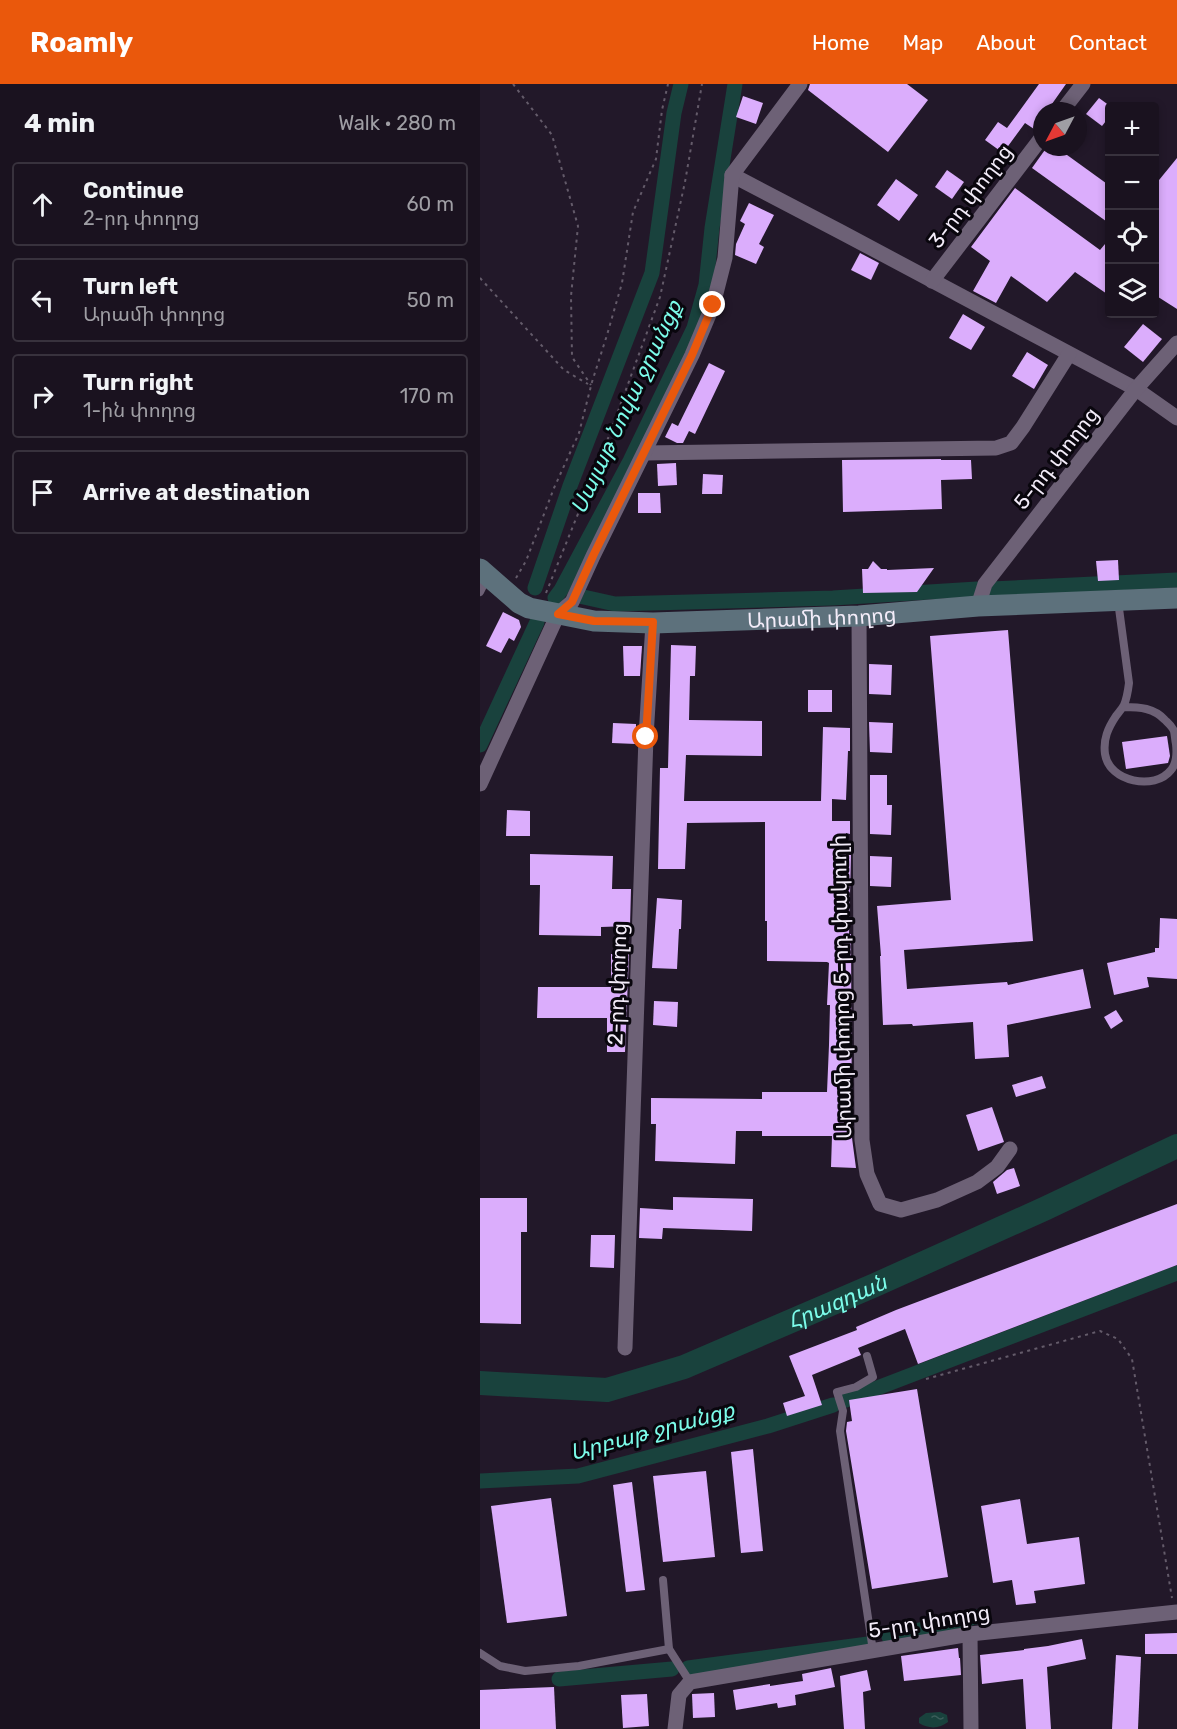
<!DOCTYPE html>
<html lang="en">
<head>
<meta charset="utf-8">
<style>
  body { margin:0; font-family:Rubik,"Noto Sans Armenian",sans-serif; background:#231b28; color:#f1f3f6 }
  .controls { position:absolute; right:18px; top:18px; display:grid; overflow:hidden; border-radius:6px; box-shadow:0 3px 9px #0003 }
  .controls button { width:54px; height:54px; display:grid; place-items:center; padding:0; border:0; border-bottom:2px solid #38323d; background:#1a121f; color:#f1f3f6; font:30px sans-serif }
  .compass { position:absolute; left:553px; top:18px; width:54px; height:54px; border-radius:50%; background:#1a121f; box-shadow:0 3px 9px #0003; rotate:229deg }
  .stop { position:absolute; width:18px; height:18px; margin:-14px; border:4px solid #ea580c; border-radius:50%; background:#fff }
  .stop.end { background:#ea580c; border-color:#fff; box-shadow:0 2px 6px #0008 }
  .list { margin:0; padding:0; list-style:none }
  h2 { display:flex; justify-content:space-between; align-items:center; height:78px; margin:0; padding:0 24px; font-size:26px }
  h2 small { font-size:20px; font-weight:400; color:#9f9ea4 }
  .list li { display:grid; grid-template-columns:39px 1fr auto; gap:18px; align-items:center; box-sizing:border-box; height:84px; margin:0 12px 12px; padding:0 12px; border:2px solid #38323d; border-radius:6px }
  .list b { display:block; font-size:22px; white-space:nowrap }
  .list p { margin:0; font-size:20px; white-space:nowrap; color:#9f9ea4 }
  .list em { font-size:20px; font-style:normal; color:#9f9ea4 }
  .icon { flex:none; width:33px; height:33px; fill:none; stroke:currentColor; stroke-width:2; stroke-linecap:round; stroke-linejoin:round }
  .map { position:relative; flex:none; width:697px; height:1645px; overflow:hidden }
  header { display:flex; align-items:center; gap:36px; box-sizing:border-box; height:84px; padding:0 30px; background:#ea580c; color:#fff }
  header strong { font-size:28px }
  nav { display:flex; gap:33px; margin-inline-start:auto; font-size:21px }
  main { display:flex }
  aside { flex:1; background:#1a121f }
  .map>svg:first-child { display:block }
  .water { fill:url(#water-ripples) }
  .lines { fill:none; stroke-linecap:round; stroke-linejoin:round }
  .canal { stroke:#19423d; stroke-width:15 }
  .river { stroke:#19423d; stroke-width:24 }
  .building { fill:#dbadfc }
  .path { stroke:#645b6a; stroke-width:2; stroke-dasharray:3 4.5; stroke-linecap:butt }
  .service { stroke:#6d6176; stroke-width:8 }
  .minor { stroke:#6d6176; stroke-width:15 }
  .secondary { stroke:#5d717c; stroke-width:21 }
  .route { stroke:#ea580c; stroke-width:8 }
  .labels { text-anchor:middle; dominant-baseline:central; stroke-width:6; stroke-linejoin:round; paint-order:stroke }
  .street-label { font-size:21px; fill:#f3ecf9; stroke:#09060d }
  .water-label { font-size:22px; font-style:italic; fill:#7cfcea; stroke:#09060d }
</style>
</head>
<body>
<header>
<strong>Roamly</strong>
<nav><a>Home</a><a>Map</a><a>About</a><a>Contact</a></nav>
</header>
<main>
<aside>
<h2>4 min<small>Walk · 280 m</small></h2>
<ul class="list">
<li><svg class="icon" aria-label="ahead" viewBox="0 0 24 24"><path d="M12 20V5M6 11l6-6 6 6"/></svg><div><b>Continue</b><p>2-րդ փողոց</p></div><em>60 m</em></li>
<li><svg class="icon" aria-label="left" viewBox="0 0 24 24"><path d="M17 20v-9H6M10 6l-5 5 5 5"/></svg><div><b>Turn left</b><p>Արամի փողոց</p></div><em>50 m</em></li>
<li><svg class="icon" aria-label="right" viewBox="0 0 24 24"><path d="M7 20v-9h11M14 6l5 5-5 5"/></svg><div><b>Turn right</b><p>1-ին փողոց</p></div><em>170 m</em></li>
<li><svg class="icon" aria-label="arrive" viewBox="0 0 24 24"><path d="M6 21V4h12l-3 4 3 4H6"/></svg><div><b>Arrive at destination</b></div></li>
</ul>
</aside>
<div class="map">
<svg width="697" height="1645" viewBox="0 0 697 1645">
  <defs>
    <pattern id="water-ripples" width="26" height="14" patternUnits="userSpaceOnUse" patternTransform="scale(1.5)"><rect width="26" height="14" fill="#19423d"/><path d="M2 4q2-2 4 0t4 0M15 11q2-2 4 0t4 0" fill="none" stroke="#3b5d5a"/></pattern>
  </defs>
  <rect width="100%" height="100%" fill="#221829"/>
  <path class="water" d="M 460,1628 L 467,1631 L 468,1638 C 459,1645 449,1645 439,1639 L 439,1634 L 446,1629 Z"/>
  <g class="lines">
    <g class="canal">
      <path d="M 55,504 L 90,402 L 172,189 L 194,29 L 201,0"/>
      <path d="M 512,505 L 697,496"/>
      <path d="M 99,512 L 135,520 L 353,514 L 497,505"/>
      <path d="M 75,514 L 81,506 L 150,377 L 214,244 L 226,201 L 232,144 L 255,0"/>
      <path d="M 0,661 L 57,538"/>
      <path d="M 366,1316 L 697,1189"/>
      <path d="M 0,1397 L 98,1392 L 288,1342 L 353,1321"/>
      <path d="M 409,1553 L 500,1532"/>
      <path d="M 208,1584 L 388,1560"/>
      <path d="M 79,1595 L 192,1585"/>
    </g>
    <path class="river" id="s1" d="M 0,1299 L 127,1306 L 204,1283 L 395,1201 L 564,1125 L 697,1062"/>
  </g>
  <g class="building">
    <path d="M 330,0 L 427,0 L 448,16 L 408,68 L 328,6 Z"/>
    <path d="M 559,0 L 586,0 L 567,27 L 562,27 L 562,34 L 554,45 L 545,39 L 523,69 L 505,56 L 518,38 L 527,44 Z"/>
    <path d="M 263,12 L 283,19 L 276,40 L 256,33 Z"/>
    <path d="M 619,14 L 630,22 L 630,32 L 622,42 L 606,30 Z"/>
    <path d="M 567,63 L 576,63 L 630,102 L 630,140 L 552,84 Z"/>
    <path d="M 697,74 L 697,225 L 675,211 L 675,101 Z"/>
    <path d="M 467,86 L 484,98 L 472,115 L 455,103 Z"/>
    <path d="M 416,95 L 438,111 L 419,137 L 397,121 Z"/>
    <path d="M 535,104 L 620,166 L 630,154 L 630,212 L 595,188 L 567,218 L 531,192 L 516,219 L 493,207 L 510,177 L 491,163 Z"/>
    <path d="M 269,119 L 294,131 L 279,160 L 284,163 L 276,180 L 255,171 L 256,160 L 265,140 L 260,137 Z"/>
    <path d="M 380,169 L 399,179 L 391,196 L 371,186 Z"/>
    <path d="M 483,230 L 505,243 L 491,266 L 469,254 Z"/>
    <path d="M 663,240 L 682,255 L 663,278 L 644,263 Z"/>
    <path d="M 547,268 L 568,281 L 554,305 L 532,292 Z"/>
    <path d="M 229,279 L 245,287 L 215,350 L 209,347 L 203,359 L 197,359 L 185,353 L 192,339 L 198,342 Z"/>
    <path d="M 461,375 L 461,376 L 491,376 L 492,395 L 461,396 L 462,425 L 363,428 L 362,376 Z"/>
    <path d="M 196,379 L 197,401 L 178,402 L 177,380 Z"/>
    <path d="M 223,390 L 243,391 L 242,410 L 222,410 Z"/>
    <path d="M 158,409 L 180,409 L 181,429 L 158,429 Z"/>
    <path d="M 638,476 L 639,496 L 618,497 L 616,477 Z"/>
    <path d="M 393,477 L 401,485 L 407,485 L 407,486 L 454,484 L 437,508 L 383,509 L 382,485 L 388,485 Z"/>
    <path d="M 23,528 L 39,536 L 41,543 L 34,557 L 29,554 L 21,569 L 6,562 Z"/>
    <path d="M 528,546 L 553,857 L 424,866 L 427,905 L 527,898 L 528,901 L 603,885 L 611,924 L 527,941 L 529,973 L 495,975 L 493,938 L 433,942 L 432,940 L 403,941 L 400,872 L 401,872 L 397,822 L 471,816 L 450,552 Z"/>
    <path d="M 191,561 L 216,562 L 215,592 L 210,592 L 209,636 L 282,637 L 282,672 L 206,671 L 204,717 L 341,717 L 343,643 L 370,644 L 370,667 L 368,667 L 366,716 L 352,715 L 352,737 L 370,737 L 370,750 L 366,749 L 366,771 L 371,771 L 369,850 L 371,850 L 372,1054 L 376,1084 L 351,1083 L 352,1052 L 282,1052 L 282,1047 L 256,1047 L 255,1080 L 175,1077 L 176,1040 L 171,1040 L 171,1014 L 282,1015 L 282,1008 L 347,1008 L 349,961 L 350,921 L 347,921 L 349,879 L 347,878 L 287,877 L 287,837 L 285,837 L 285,738 L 207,739 L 205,785 L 178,785 L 180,684 L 188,684 Z"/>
    <path d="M 143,562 L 162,562 L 160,592 L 144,592 Z"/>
    <path d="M 389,580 L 412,581 L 411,611 L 389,610 Z"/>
    <rect x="328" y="606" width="24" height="22"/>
    <path d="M 389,638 L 413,639 L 412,669 L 390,668 Z"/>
    <path d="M 133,639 L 156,640 L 156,660 L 132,659 Z"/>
    <path d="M 687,652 L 690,672 L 688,679 L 646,685 L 642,658 Z"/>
    <path d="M 390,691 L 407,691 L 407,721 L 412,721 L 411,751 L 390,750 Z"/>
    <path d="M 27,726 L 50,727 L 50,752 L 26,752 Z"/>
    <path d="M 50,770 L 133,772 L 132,805 L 151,805 L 150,842 L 121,843 L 121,852 L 59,851 L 60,801 L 50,801 Z"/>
    <path d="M 390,772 L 412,773 L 411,803 L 390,802 Z"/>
    <path d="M 177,814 L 202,816 L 201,845 L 199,845 L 197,885 L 172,884 Z"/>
    <path d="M 680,834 L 697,835 L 697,895 L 667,893 L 669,903 L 634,911 L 627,879 L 675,868 L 675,864 L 679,864 Z"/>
    <path d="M 131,870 L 149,870 L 145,968 L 127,968 L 127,934 L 57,934 L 58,903 L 131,903 Z"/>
    <path d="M 174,917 L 198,918 L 197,943 L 173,941 Z"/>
    <path d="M 636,926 L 643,937 L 631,945 L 624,933 Z"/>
    <path d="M 562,992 L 566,1004 L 536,1013 L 532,1001 Z"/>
    <path d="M 512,1023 L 524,1058 L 498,1067 L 486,1031 Z"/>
    <path d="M 534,1084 L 540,1102 L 517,1110 L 513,1098 L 527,1086 Z"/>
    <path d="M 193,1113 L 273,1115 L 272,1147 L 183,1144 L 182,1155 L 159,1154 L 160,1124 L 193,1126 Z"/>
    <path d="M 0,1114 L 47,1114 L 47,1148 L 41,1148 L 41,1240 L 0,1239 Z"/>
    <path d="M 697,1120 L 697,1181 L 438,1280 L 425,1245 L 378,1264 L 381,1271 L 332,1291 L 342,1321 L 307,1332 L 303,1319 L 325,1312 L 309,1272 L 377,1246 L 376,1243 L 416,1226 Z"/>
    <path d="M 111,1151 L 135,1151 L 134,1184 L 110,1183 Z"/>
    <path d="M 437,1305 L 468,1493 L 392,1505 L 366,1347 L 367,1338 L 372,1337 L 369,1316 Z"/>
    <path d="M 273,1365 L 283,1467 L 261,1469 L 251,1368 Z"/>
    <path d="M 226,1387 L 235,1473 L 183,1478 L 173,1392 Z"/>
    <path d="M 152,1398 L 165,1506 L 146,1508 L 133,1401 Z"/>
    <path d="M 71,1414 L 87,1532 L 27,1539 L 11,1422 Z"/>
    <path d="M 540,1415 L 547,1460 L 599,1453 L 605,1500 L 554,1507 L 556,1519 L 536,1521 L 532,1496 L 513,1499 L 501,1422 Z"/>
    <path d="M 697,1549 L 697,1570 L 665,1570 L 665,1550 Z"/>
    <path d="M 602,1555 L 606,1575 L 567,1583 L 571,1645 L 546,1645 L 543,1595 L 502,1600 L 500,1571 L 544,1566 L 544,1565 L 568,1562 Z"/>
    <path d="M 478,1564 L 479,1574 L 480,1574 L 481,1591 L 424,1597 L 421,1572 Z"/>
    <path d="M 636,1571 L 661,1573 L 658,1645 L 632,1645 Z"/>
    <path d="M 351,1584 L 355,1603 L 315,1611 L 316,1621 L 298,1624 L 297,1619 L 256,1626 L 253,1606 L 290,1600 L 290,1602 L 323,1597 L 322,1590 Z"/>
    <path d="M 387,1586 L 391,1606 L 383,1608 L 385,1645 L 364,1645 L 360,1592 Z"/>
    <path d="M 74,1603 L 76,1645 L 0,1645 L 0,1606 Z"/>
    <path d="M 234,1609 L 235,1633 L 213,1634 L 212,1610 Z"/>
    <path d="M 167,1610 L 169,1642 L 143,1644 L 141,1611 Z"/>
  </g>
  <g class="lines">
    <g class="path">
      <path d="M 33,0 L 72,51 L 98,142 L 91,212 L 92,273 L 111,301"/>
      <path d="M 0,194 L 84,286 L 108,300"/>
      <path d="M 36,494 L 46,477 L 74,404 L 99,349 L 112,298 L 127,251 L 142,199 L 153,128 L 176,75 L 182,26 L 188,0"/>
      <path d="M 66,509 L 123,368 L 180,213 L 205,98 L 222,0"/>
      <path d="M 446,1295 L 620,1247 L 638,1255 L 652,1275 L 692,1514"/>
    </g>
    <g class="service">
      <path d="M 0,508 L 7,494"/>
      <path d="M 638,517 L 649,599 C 648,607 647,614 644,621 C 642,625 639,628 636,632 C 628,644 623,655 625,670 C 629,698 675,707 691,686 C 697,679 697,669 696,660 C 695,656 695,651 694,647 C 692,642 688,639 685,636 C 674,624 660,623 644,623"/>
      <path d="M 387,1272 L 393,1293 L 376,1303 L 357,1308 L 363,1327 L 360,1347 L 393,1567"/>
      <path d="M 183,1496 L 189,1565 L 210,1598"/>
      <path d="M 0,1569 L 20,1582 L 45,1587 L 99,1582 L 189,1565"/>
    </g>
    <g class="minor">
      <path d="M 582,27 L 603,0"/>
      <path d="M 252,91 L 361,148 L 656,305 L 697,334"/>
      <path d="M 452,197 L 562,53"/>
      <path d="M 165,369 L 516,364 L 531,359 L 543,343 L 589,270"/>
      <path d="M 498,522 L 505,500 L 656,305 L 697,259"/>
      <path d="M 379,532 L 382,1056 L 387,1090 L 400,1120 L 421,1126 L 457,1116 L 497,1098 L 517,1083 L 530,1065"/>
      <path d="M 0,700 L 78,530 L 92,518 L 113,472 L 212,271 L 233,221 L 245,174 L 252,91 L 320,0"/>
      <path d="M 145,1264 L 166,653 L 173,539"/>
      <path d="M 490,1550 L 491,1645"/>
      <path d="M 195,1645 L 199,1611 L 210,1598 L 490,1550 L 697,1528"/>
    </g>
    <path class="secondary" id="s2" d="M 0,485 L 39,519 L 49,524 L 114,537 L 173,539 L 379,532 L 498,522 L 697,514"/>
  </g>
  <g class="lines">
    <path class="route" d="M 166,653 L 173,538 L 114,537 L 78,530 L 92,518 L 113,472 L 212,271 L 233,221"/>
  </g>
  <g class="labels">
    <g class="street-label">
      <text transform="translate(490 112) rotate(-53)">3-րդ փողոց</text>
      <text transform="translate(576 374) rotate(-52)">5-րդ փողոց</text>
      <text stroke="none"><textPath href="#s2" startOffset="357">Արամի փողոց</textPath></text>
      <text transform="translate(137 900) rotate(-88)">2-րդ փողոց</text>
      <text transform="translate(361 903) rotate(-91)">Արամի փողոց 5-րդ փակուղի</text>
      <text transform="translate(449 1537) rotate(-9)">5-րդ փողոց</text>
    </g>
    <g class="water-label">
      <text transform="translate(146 323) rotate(-65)">Սայաթ Նովա ջրանցք</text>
      <text stroke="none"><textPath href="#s1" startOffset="374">Հրազդան</textPath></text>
      <text transform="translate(172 1347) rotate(-15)">Արբաթ ջրանցք</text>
    </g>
  </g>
</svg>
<div class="controls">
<button>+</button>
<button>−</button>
<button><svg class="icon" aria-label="locate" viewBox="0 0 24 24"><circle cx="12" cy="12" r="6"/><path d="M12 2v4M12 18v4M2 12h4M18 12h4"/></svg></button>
<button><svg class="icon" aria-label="layers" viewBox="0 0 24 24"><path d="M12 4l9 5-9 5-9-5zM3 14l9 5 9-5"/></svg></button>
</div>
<svg class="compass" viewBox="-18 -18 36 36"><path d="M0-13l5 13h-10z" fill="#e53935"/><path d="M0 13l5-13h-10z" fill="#9f9ea4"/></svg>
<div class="stop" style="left:166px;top:653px"></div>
<div class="stop end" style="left:233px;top:221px"></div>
</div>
</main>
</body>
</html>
